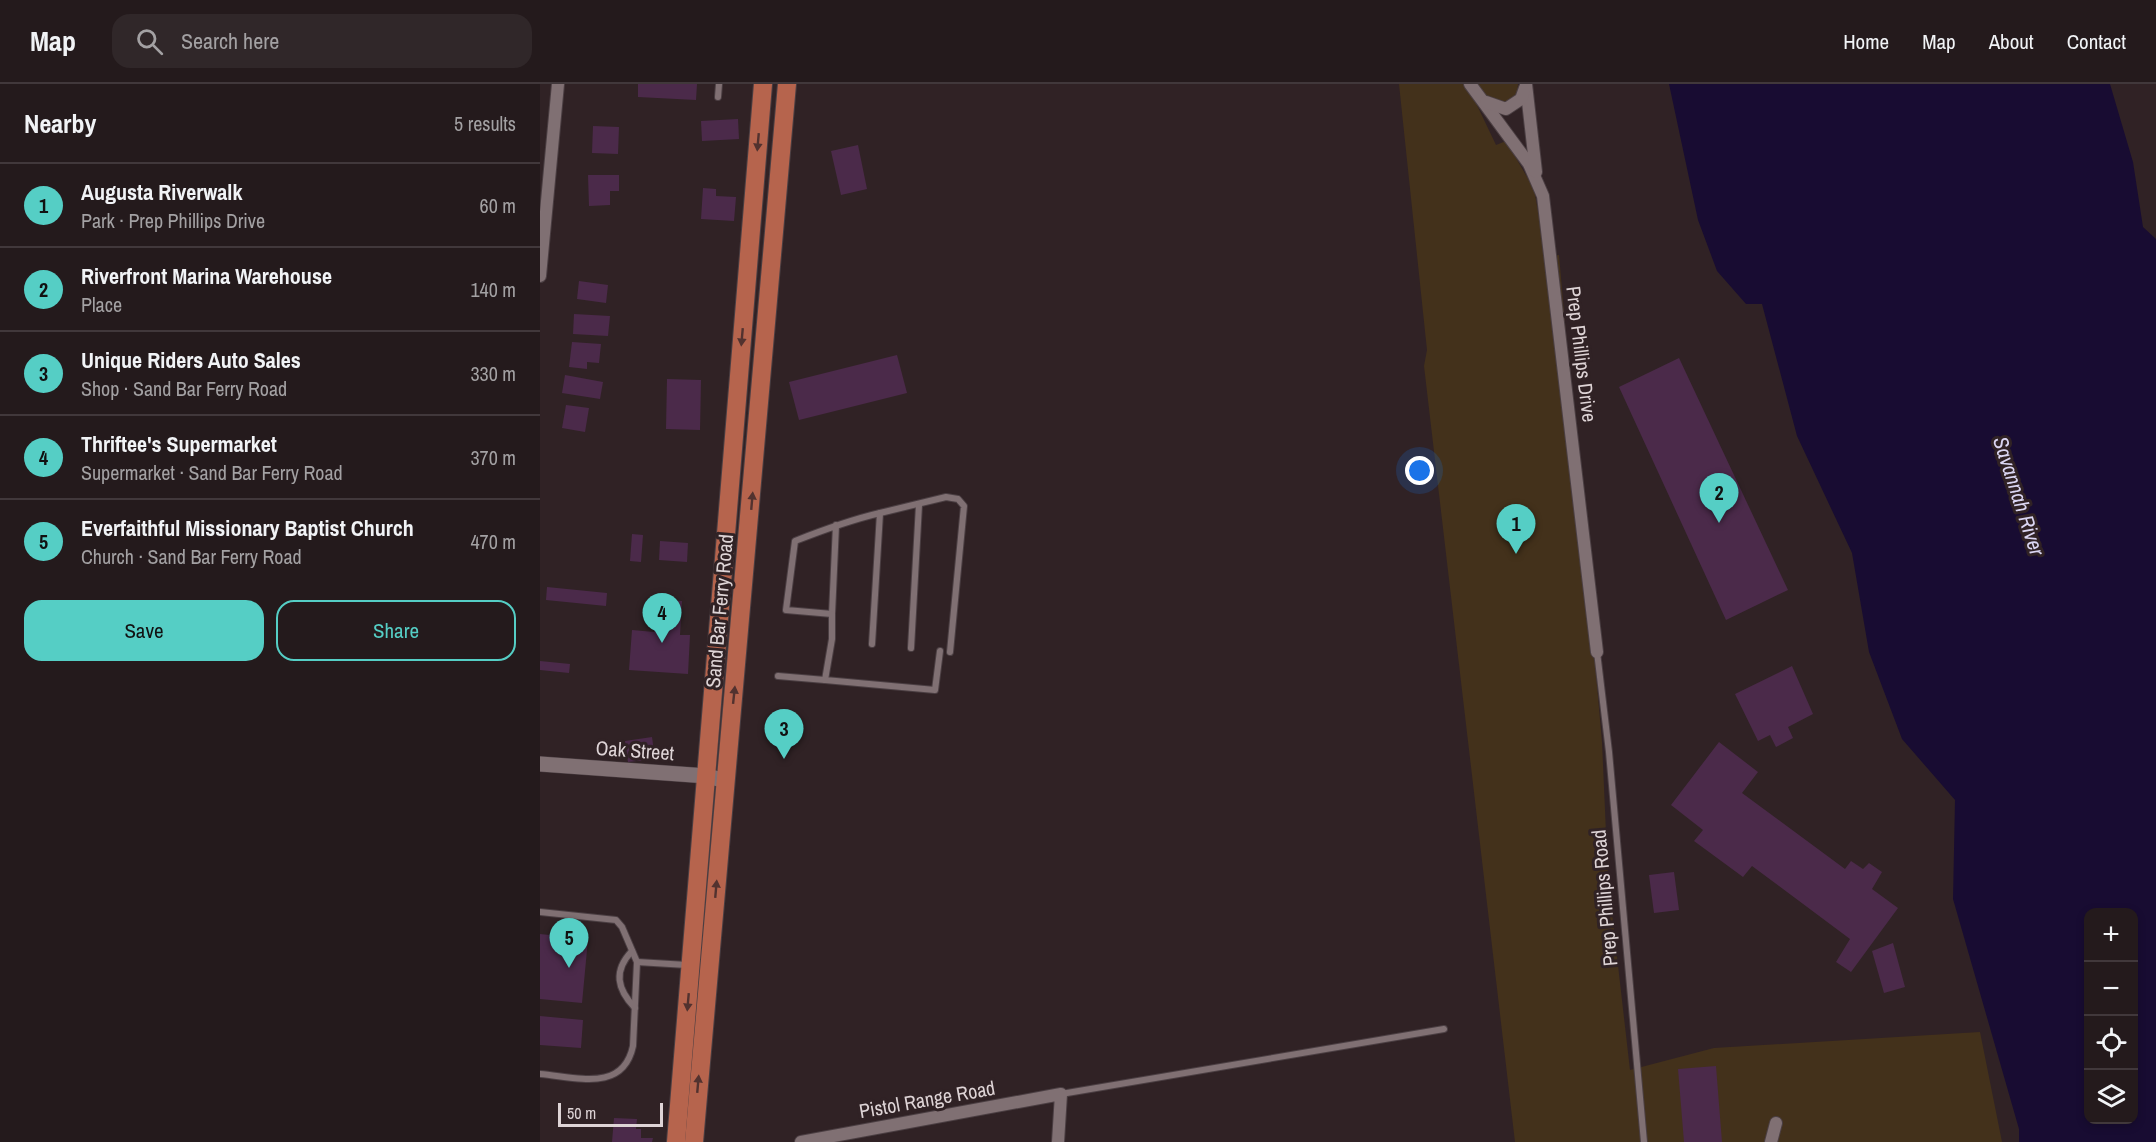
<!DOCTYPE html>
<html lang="en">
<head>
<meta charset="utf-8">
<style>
  body { margin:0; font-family:"Archivo Narrow",sans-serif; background:#302729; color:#f1f3f6 }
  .controls { position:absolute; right:18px; bottom:18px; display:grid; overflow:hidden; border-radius:12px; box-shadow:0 3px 9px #0003 }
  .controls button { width:54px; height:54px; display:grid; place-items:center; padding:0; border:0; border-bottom:2px solid #41383b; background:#241a1c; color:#f1f3f6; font:30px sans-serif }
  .scale { position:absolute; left:18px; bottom:15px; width:105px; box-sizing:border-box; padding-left:6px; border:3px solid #ded4d6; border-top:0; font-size:16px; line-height:21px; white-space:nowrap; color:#ded4d6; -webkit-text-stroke:4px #302225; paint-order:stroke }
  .you { position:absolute; left:880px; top:387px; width:21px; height:21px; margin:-15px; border:4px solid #fff; border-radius:50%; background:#1a73e8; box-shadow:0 0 0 9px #1a73e833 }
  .badge { display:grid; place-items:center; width:39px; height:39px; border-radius:50%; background:#55cec5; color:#111; font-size:20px; font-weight:700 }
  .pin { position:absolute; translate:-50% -50px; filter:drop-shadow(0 2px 3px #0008) }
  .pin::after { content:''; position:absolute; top:32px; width:21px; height:18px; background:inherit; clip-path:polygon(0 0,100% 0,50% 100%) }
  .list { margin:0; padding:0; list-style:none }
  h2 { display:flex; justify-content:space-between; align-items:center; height:78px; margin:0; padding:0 24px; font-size:26px }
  h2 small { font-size:20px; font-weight:400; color:#a3a1a3 }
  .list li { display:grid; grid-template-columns:39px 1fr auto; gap:18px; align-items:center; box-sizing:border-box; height:84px; padding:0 24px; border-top:2px solid #41383b }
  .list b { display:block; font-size:22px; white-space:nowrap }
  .list p { margin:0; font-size:20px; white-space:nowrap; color:#a3a1a3 }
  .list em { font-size:20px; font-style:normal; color:#a3a1a3 }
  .actions { display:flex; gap:12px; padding:18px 24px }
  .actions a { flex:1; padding:14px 0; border:2px solid #55cec5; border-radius:18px; text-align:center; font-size:21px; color:#55cec5 }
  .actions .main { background:#55cec5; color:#111 }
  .icon { flex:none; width:33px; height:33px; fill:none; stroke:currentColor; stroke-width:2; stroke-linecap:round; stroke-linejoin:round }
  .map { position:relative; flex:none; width:1616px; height:1058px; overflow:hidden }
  header { display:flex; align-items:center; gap:36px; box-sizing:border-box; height:84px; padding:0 30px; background:#241a1c; border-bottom:2px solid #41383b }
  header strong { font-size:28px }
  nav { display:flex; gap:33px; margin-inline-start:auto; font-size:21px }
  .search { width:420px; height:54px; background:#302729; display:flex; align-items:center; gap:15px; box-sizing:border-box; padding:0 21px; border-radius:18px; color:#a3a1a3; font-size:22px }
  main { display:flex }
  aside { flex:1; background:#241a1c }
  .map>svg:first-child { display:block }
  .green { fill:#43311b }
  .water { fill:#180c32; fill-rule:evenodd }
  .building { fill:#4b2a4a }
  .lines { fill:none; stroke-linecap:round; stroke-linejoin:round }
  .service-casing { stroke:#4b3f43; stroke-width:8 }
  .minor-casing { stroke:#4b3f43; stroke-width:14 }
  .tertiary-casing { stroke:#4b3f43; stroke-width:16 }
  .primary-casing { stroke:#4b3f43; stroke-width:20 }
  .service { stroke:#807073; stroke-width:6 }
  .minor { stroke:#807073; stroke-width:12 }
  .tertiary { stroke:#807073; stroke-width:15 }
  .primary { stroke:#b6644d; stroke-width:18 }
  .oneway { fill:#52322f }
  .labels { text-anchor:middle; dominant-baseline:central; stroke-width:6; stroke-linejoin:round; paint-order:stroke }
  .street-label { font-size:20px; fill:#ded4d6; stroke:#302225 }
  .water-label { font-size:21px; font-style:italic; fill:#dbd6f3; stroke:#302225 }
</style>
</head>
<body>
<header>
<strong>Map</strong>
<div class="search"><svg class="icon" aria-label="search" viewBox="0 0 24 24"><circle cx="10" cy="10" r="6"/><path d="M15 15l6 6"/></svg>Search here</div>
<nav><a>Home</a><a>Map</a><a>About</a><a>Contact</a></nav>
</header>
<main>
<aside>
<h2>Nearby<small>5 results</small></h2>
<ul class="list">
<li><span class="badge">1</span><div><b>Augusta Riverwalk</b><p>Park · Prep Phillips Drive</p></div><em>60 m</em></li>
<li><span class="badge">2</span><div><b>Riverfront Marina Warehouse</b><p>Place</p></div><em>140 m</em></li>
<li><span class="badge">3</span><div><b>Unique Riders Auto Sales</b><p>Shop · Sand Bar Ferry Road</p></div><em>330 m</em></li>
<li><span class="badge">4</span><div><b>Thriftee's Supermarket</b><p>Supermarket · Sand Bar Ferry Road</p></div><em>370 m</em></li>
<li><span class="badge">5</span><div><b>Everfaithful Missionary Baptist Church</b><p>Church · Sand Bar Ferry Road</p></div><em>470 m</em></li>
</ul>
<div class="actions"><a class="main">Save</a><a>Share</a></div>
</aside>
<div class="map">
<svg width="1616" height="1058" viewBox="0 0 1616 1058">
  <rect width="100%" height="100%" fill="#302225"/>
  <path class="green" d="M 859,0 L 978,0 L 977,11 L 965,19 L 949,12 L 935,17 L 956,61 L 966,57 L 994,105 L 1006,172 L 1019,171 L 1062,658 L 1068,794 L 1090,986 L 1174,964 L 1440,948 L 1462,1058 L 975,1058 L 884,282 L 887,266 Z"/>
  <path class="water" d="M 1129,0 L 1570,0 L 1593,78 L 1603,143 L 1616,155 L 1616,1058 L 1479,1058 L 1479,1045 L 1413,815 L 1415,716 L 1362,655 L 1329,568 L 1312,469 L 1257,352 L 1222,220 L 1206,220 L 1177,187 L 1158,136 ZM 1548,828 L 1594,828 L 1594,1036 L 1548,1036 Z"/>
  <g class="building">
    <path d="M 98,0 L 157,0 L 156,16 L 98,13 Z"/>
    <path d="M 198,35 L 199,55 L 162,57 L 161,37 Z"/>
    <path d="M 53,42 L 79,43 L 78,70 L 52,69 Z"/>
    <path d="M 318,61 L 327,105 L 301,111 L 291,67 Z"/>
    <path d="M 48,91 L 79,91 L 79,107 L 70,107 L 70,121 L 49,122 Z"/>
    <path d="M 163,104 L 176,105 L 176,112 L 196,113 L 194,137 L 161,135 Z"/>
    <path d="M 39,197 L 68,201 L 66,219 L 37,215 Z"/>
    <path d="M 34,230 L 70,232 L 68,252 L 33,250 Z"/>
    <path d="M 32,258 L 61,260 L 59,279 L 47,278 L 47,285 L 29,283 Z"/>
    <path d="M 357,271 L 367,309 L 259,336 L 249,298 Z"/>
    <path d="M 1139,274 L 1248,506 L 1186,536 L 1079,303 Z"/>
    <path d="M 25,291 L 63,298 L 60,315 L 22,309 Z"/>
    <path d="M 127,295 L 161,296 L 160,346 L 126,345 Z"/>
    <path d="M 26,321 L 49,324 L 45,348 L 22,344 Z"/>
    <path d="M 92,450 L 103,451 L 101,478 L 90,477 Z"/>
    <path d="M 120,457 L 148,459 L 147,478 L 119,476 Z"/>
    <path d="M 7,503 L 67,509 L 66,522 L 6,516 Z"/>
    <path d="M 116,515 L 142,517 L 140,551 L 150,551 L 148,590 L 89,586 L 92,546 L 114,548 Z"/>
    <path d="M 0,577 L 30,580 L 29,589 L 0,586 Z"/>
    <path d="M 1252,582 L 1273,630 L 1248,643 L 1253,654 L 1236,663 L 1230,651 L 1218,657 L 1195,610 Z"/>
    <path d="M 112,653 L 115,675 L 88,678 L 85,657 Z"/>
    <path d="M 1179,658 L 1218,688 L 1202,709 L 1305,785 L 1311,777 L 1323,785 L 1329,779 L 1342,788 L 1332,805 L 1358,824 L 1311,888 L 1296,878 L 1310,855 L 1212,782 L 1203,793 L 1154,757 L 1163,746 L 1131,721 Z"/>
    <path d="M 1134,788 L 1139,826 L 1114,829 L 1109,791 Z"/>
    <path d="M 0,850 L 48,855 L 42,919 L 0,915 Z"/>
    <path d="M 1353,859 L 1365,903 L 1344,909 L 1332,867 Z"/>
    <path d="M 0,932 L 43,936 L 41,964 L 0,961 Z"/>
    <path d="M 1176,982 L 1182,1058 L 1144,1058 L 1138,985 Z"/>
    <path d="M 74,1034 L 97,1035 L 96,1045 L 101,1045 L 101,1054 L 113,1054 L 112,1058 L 72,1058 Z"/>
  </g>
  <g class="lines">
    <defs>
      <g id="service">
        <path d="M 178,13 L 179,0"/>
        <path d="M 296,441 L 292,530 L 246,526 L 255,457 C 283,446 310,436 340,429"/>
        <path d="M 292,530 L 292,555 L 285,596 L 395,606 L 400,567"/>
        <path d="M 332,560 L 340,429 L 406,413 L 418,415 L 424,422 L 410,568"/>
        <path d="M 371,564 L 379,421"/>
        <path d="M 1057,568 L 1069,668 L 1104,1058"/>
        <path d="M 238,592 L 285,596"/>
        <path d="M 0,828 L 76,836 L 82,843 L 97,878 L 93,962 C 83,1009 36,993 0,990"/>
        <path d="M 92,867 C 73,887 77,905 95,924"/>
        <path d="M 97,878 L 147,881"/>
        <path d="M 521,1010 L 904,945"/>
      </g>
      <g id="minor">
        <path d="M 930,0 L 989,80 L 1003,112 L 1057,568"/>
        <path d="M 986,0 L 996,88"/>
        <path d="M 946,18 L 966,25 L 981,15 L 985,4"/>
        <path d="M 0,192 L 18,0"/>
        <path d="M 261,1058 L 521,1010 L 518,1058"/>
        <path d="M 1231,1058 L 1236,1039"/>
      </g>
      <path id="tertiary" d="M 0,680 L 167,692 L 186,697"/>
      <g id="primary">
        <path d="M 136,1058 L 223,0"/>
        <path d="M 154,1058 L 247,0"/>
      </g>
    </defs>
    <use href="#service" class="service-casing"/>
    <use href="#minor" class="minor-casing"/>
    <use href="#tertiary" class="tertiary-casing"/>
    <use href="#primary" class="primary-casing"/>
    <use href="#service" class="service"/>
    <use href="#minor" class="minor"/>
    <use href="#tertiary" class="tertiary"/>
    <use href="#primary" class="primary"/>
  </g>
  <defs><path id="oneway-solid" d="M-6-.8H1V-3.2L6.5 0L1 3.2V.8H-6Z" transform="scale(1.5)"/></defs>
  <g class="oneway">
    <use href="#oneway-solid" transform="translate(218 58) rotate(95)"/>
    <use href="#oneway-solid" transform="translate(202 253) rotate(95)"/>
    <use href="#oneway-solid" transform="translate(212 417) rotate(-85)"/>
    <use href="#oneway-solid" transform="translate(194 611) rotate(-84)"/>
    <use href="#oneway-solid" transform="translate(176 805) rotate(-85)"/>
    <use href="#oneway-solid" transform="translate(148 918) rotate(95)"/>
    <use href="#oneway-solid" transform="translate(158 1000) rotate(-85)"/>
  </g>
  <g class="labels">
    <g class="street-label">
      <text transform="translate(1042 270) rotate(83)">Prep Phillips Drive</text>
      <text transform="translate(179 527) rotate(-85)">Sand Bar Ferry Road</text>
      <text transform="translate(95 666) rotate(4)">Oak Street</text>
      <text transform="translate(1064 814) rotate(-95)">Prep Phillips Road</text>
      <text transform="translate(387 1015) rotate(-10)">Pistol Range Road</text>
    </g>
    <g class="water-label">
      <text transform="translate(1479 412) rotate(72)">Savannah River</text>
    </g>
  </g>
</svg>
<div class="controls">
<button>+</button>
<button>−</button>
<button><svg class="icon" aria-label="locate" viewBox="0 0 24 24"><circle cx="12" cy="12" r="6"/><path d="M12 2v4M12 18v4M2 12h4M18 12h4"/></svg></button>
<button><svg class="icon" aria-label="layers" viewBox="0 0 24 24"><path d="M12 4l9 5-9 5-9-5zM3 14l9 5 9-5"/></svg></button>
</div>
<div class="scale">50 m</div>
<div class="you"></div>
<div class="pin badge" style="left:976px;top:470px">1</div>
<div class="pin badge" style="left:1179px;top:439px">2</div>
<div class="pin badge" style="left:244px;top:675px">3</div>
<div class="pin badge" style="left:122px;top:559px">4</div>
<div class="pin badge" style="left:29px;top:884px">5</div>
</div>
</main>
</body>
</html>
